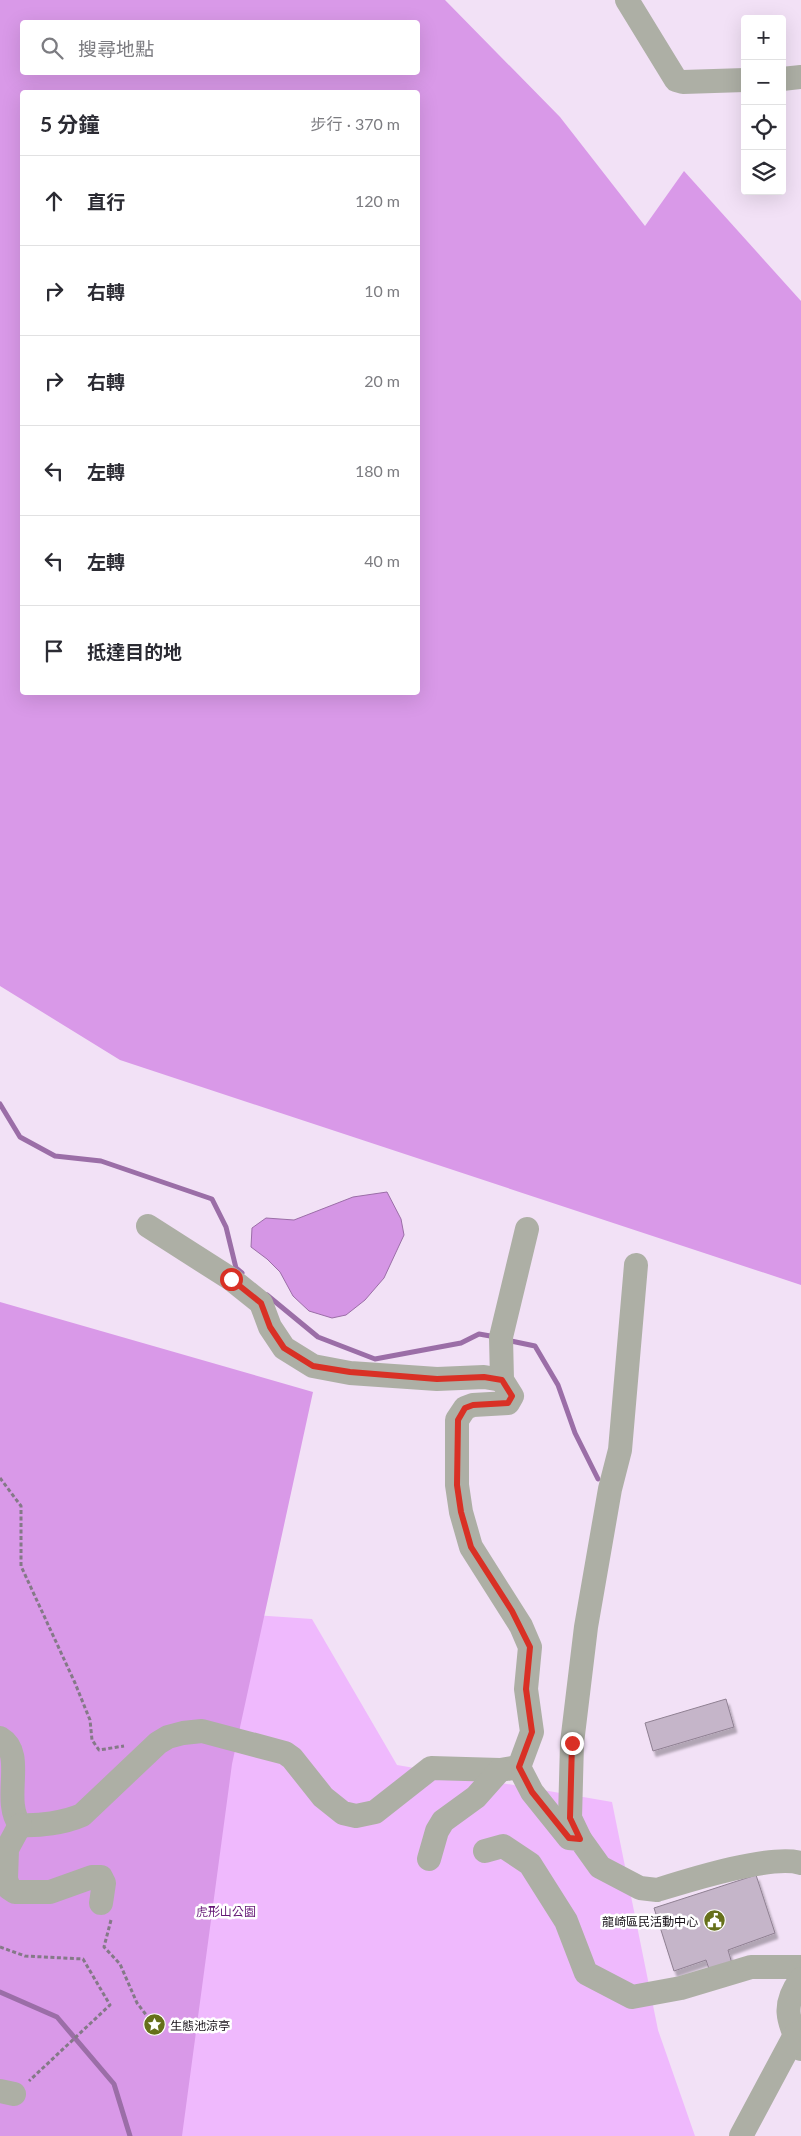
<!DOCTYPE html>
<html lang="zh-TW">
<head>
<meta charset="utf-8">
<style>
  body { margin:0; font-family:Lato,"Noto Sans TC",sans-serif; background:#f7f7f7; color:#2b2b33 }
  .controls { position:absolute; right:15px; top:15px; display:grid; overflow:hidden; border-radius:5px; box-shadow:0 5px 20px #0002 }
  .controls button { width:45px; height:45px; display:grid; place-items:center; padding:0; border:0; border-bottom:1px solid #e1e1e2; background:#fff; color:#2b2b33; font:25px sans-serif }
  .stop { position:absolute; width:15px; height:15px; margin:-11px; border:4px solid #d93025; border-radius:50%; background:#fff }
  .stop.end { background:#d93025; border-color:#fff; box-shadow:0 1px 5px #0008 }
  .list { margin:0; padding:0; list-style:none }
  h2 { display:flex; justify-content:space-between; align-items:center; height:65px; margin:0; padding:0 20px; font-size:21px }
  h2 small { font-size:16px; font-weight:400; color:#7c7c81 }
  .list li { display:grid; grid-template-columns:32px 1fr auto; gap:15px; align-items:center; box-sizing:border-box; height:90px; padding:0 20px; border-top:1px solid #e1e1e2 }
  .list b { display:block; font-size:19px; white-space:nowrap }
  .list em { font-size:16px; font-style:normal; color:#7c7c81 }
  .icon { flex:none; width:28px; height:28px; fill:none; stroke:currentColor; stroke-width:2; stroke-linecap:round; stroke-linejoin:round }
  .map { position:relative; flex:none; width:801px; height:2136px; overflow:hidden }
  .search { position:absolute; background:#fff; box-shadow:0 5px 20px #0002; left:20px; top:20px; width:400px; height:55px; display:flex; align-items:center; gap:12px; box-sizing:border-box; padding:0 18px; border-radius:5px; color:#7c7c81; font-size:19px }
  .panel { position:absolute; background:#fff; box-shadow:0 5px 20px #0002; left:20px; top:90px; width:400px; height:605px; border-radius:5px }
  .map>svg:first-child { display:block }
  .green { fill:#efb9fd }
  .forest { fill:#d999e8; fill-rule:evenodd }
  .water { fill:#d596e5; stroke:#9b6ea7 }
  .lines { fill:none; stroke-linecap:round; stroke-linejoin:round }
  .stream { stroke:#9b6ea7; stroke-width:5 }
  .building { fill:#c5b5c9; stroke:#8f8092; filter:url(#shadow) }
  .path { stroke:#847987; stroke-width:3; stroke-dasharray:4 2.5; stroke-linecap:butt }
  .minor { stroke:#adafa5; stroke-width:24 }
  .route { stroke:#d93025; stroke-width:6 }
  .labels { text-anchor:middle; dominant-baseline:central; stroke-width:5; stroke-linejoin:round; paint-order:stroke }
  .park-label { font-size:12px; fill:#641675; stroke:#fff }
  .poi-label { font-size:12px; fill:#150f16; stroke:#fff; text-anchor:end }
</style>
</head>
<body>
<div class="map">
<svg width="801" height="2136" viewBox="0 0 801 2136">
  <defs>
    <filter id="shadow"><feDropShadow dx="3" dy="5.5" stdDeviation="1" flood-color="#0004"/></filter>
  </defs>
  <rect width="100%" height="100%" fill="#f2e1f6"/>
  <path class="green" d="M 0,1598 L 312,1619 L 397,1765 L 612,1802 L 658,2030 L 695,2136 L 0,2136 Z"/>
  <g class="forest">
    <path d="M 0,0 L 445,0 L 560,117 L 645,226 L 684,171 L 801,301 L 801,1285 L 120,1060 L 0,986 ZM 22,22 L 418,22 L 418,72 L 22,72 ZM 22,92 L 418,92 L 418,692 L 22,692 Z"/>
    <path d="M 0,1302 L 313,1392 L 232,1764 L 182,2136 L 0,2136 Z"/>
  </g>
  <path class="water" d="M 387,1192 L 401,1219 L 404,1235 L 384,1278 L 365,1300 L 346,1315 L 332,1318 L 309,1311 L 293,1296 L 280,1272 L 267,1259 L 251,1247 L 252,1228 L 266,1218 L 294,1220 L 353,1197 Z"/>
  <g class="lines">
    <g class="stream">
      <path d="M 0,1104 L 20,1137 L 55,1156 L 101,1161 L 212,1199 L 226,1227 L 236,1268 L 242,1273"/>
      <path d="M 267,1295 L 318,1337 L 375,1359 L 461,1343 L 479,1334 L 496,1337"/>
      <path d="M 506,1340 L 535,1346 L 558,1385 L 575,1433 L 598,1479"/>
      <path d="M 0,1992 L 57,2017 L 114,2084 L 130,2136"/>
    </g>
  </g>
  <g class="building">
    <path d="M 726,1699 L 734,1727 L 653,1751 L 645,1723 Z"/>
    <path d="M 756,1875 L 775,1933 L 728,1950 L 733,1967 L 711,1975 L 706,1960 L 674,1971 L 654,1908 Z"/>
  </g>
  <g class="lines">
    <g class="path">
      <path d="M 0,1478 L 21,1506 L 21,1566 L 75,1683 L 90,1720 L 92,1740 L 99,1750 L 124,1746"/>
      <path d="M 111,1920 L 104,1947 L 120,1964 L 137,2003 L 154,2025"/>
      <path d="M 0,1947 L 25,1956 L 83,1959 L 110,2005 L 29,2081"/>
    </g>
    <g class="minor">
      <path d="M 627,0 L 676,80 L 683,82 L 745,80"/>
      <path d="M 782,79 L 801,77"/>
      <path d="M 148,1226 L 231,1279 L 261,1303 L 270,1327 L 284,1348 L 313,1366 L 350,1373 L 437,1379 L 484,1377 L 502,1380"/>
      <path d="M 527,1229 L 501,1337 L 502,1380 L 512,1396 L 508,1403 L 473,1405 L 465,1408 L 457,1420 L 457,1485 L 461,1512 L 471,1547 L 521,1626 L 530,1647 L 526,1689 L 532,1732 L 519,1767 L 532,1792 L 569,1838 L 580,1839 L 600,1867 L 640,1888 L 657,1890 C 689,1880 771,1854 801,1863"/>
      <path d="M 0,1738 C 27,1754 1,1799 20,1825 C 39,1826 64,1823 82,1815 L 158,1743 L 168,1737 L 183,1733 L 202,1731 L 285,1753 L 292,1758 L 323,1797 L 343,1813 L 356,1816 L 375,1812 L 431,1768 L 500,1770 L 519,1767"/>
      <path d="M 20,1825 L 7,1849 L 6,1879 L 9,1888 L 15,1892 L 50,1892 L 92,1877 L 101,1877 L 104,1883 L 101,1903"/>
      <path d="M 580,1839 L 570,1818 L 572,1743 L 586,1627 L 610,1489 L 620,1450 L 636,1265"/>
      <path d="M 485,1851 L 503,1846 L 530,1864 L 566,1921 L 586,1973 L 632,1997 L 681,1988 L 751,1967 L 801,1967"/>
      <path d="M 429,1859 L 437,1831 L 443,1821 L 476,1797 L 500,1770"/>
      <path d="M 801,2049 C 788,2020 781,2006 801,1979"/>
      <path d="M 0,2091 L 14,2094"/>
      <path d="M 741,2136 L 795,2035 L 801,2033"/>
    </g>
  </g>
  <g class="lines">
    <path class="route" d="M 231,1279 L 261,1303 L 270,1327 L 284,1348 L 313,1366 L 350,1372 L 437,1379 L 484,1377 L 502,1380 L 512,1396 L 508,1403 L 473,1405 L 465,1408 L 458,1420 L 457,1485 L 461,1512 L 471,1547 L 512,1611 L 530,1647 L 526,1689 L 532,1732 L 519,1767 L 532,1792 L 569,1838 L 580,1839 L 570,1818 L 572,1743"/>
  </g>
  <defs>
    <symbol id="civic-disc" viewBox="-11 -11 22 22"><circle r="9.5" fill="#66701a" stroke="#fff"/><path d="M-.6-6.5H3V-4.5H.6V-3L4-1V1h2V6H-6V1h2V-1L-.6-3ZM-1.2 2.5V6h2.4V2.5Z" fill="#fff"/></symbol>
    <symbol id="sight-disc" viewBox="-11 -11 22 22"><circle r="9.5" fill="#66701a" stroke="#fff"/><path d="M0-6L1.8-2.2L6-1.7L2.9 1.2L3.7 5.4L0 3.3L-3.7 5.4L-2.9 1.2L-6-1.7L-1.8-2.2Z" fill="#fff"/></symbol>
  </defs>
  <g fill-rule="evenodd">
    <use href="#civic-disc" x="702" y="1908" width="25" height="25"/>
    <use href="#sight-disc" x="142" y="2012" width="25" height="25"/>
  </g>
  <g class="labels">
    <g class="park-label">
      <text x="226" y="1911">虎形山公園</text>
    </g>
    <g class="poi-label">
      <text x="698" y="1921">龍崎區民活動中心</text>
      <text x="170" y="2025" text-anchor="start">生態池涼亭</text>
    </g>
  </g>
</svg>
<div class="controls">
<button>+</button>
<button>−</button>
<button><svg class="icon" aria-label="locate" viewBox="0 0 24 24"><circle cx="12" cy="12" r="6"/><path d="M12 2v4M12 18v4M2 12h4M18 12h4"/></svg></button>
<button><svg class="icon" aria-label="layers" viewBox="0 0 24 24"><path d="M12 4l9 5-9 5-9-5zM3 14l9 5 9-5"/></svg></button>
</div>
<div class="stop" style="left:231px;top:1279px"></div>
<div class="stop end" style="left:572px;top:1743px"></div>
<div class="search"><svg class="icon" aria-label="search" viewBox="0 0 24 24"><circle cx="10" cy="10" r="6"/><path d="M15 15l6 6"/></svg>搜尋地點</div>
<section class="panel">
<h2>5 分鐘<small>步行 · 370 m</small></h2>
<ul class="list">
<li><svg class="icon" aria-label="ahead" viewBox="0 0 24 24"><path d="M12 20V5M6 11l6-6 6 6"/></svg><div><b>直行</b></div><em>120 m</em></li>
<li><svg class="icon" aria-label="right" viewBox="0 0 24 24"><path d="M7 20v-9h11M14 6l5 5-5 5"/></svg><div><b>右轉</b></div><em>10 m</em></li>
<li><svg class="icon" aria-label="right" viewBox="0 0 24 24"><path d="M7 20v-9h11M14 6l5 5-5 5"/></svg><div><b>右轉</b></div><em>20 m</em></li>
<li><svg class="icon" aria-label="left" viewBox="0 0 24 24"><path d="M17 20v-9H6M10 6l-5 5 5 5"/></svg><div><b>左轉</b></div><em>180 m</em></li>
<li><svg class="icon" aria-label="left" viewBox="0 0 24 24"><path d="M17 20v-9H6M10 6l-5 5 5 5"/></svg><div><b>左轉</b></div><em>40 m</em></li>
<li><svg class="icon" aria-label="arrive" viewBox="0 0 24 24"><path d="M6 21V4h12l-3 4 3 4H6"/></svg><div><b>抵達目的地</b></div></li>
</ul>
</section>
</div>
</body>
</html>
